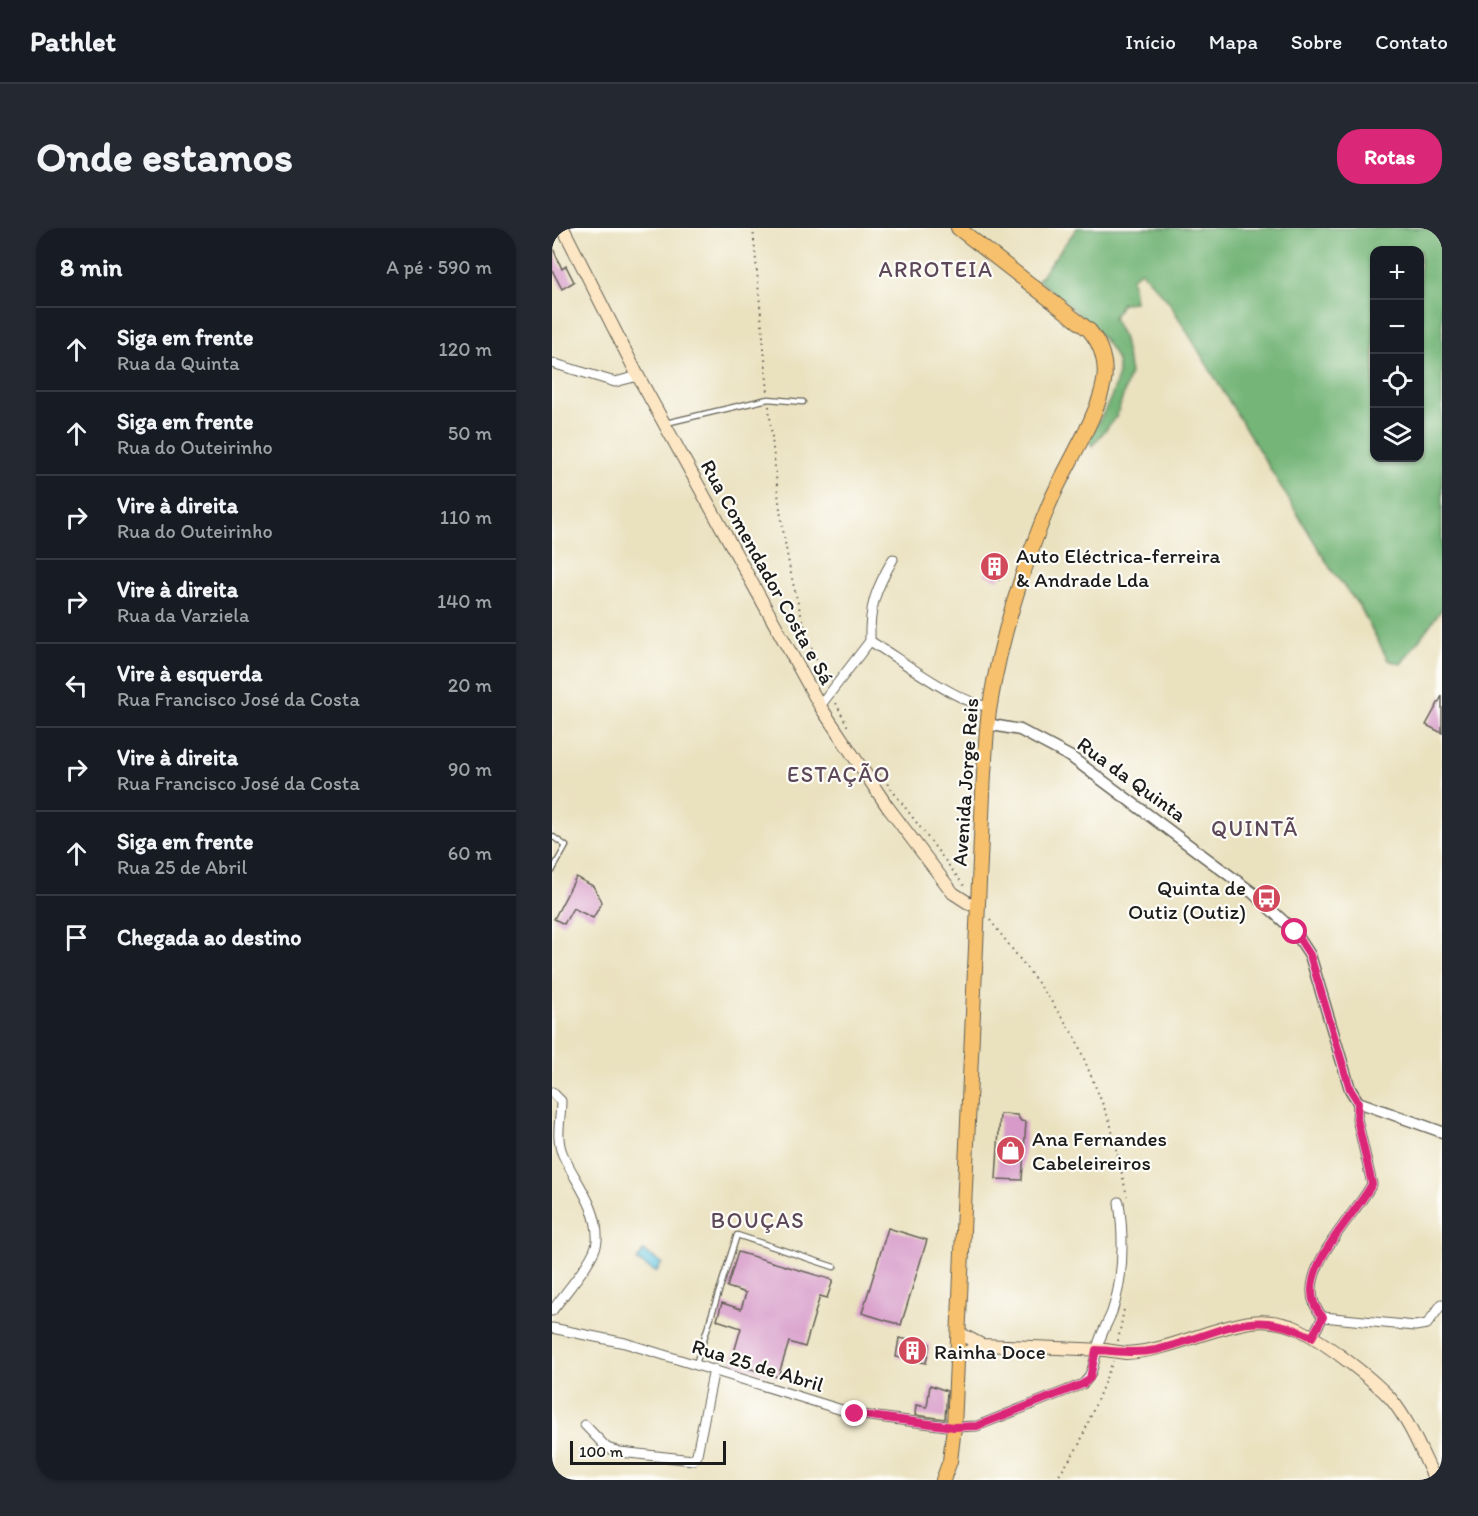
<!DOCTYPE html>
<html lang="pt">
<head>
<meta charset="utf-8">
<style>
  body { margin:0; font-family:Itim,sans-serif; background:#242831; color:#f1f3f6 }
  .controls { position:absolute; right:18px; top:18px; display:grid; overflow:hidden; border-radius:12px; box-shadow:0 2px 4px #0004 }
  .controls button { width:54px; height:54px; display:grid; place-items:center; padding:0; border:0; border-bottom:2px solid #363941; background:#171b24; color:#f1f3f6; font:30px sans-serif }
  .scale { position:absolute; left:18px; bottom:15px; width:156px; box-sizing:border-box; padding-left:6px; border:3px solid #1c1c1c; border-top:0; font-size:16px; line-height:21px; white-space:nowrap; color:#1c1c1c; -webkit-text-stroke:4px #fdfcf7; paint-order:stroke }
  .stop { position:absolute; width:18px; height:18px; margin:-14px; border:4px solid #db2777; border-radius:50%; background:#fff }
  .stop.end { background:#db2777; border-color:#fff; box-shadow:0 2px 6px #0008 }
  .list { margin:0; padding:0; list-style:none }
  h2 { display:flex; justify-content:space-between; align-items:center; height:78px; margin:0; padding:0 24px; font-size:26px }
  h2 small { font-size:20px; font-weight:400; color:#9ea1a6 }
  .list li { display:grid; grid-template-columns:39px 1fr auto; gap:18px; align-items:center; box-sizing:border-box; height:84px; padding:0 24px; border-top:2px solid #363941 }
  .list b { display:block; font-size:22px; white-space:nowrap }
  .list p { margin:0; font-size:20px; white-space:nowrap; color:#9ea1a6 }
  .list em { font-size:20px; font-style:normal; color:#9ea1a6 }
  .icon { flex:none; width:33px; height:33px; fill:none; stroke:currentColor; stroke-width:2; stroke-linecap:round; stroke-linejoin:round }
  .map { position:relative; flex:none; width:890px; height:1252px; overflow:hidden; border-radius:24px }
  header { display:flex; align-items:center; gap:36px; box-sizing:border-box; height:84px; padding:0 30px; background:#171b24; border-bottom:2px solid #363941 }
  header strong { font-size:28px }
  nav { display:flex; gap:33px; margin-inline-start:auto; font-size:21px }
  .intro { display:flex; align-items:center; justify-content:space-between; box-sizing:border-box; height:144px; padding:0 36px }
  h1 { margin:0; font-size:42px }
  .button { padding:15px 27px; border-radius:24px; background:#db2777; color:#fff; font-size:21px; font-weight:700 }
  main { display:flex; gap:36px; padding:0 36px }
  aside { flex:1; background:#171b24; border-radius:24px; box-shadow:0 2px 4px #0004 }
  .map>svg:first-child { display:block }
  .forest { fill:#74b578; stroke:#48684a; stroke-width:1.5; fill-rule:evenodd }
  .water { fill:#63c6e1; stroke:#40717e; stroke-width:1.5 }
  .building { fill:#d79ac9 }
  .lines { fill:none; stroke-linecap:round; stroke-linejoin:round }
  .service-casing { stroke:#646155; stroke-width:7 }
  .minor-casing { stroke:#646155; stroke-width:11 }
  .tertiary-casing { stroke:#646155; stroke-width:13 }
  .secondary-casing { stroke:#646155; stroke-width:14 }
  .primary-casing { stroke:#646155; stroke-width:16 }
  .path { stroke:#646155; stroke-width:2; stroke-dasharray:1.5 4.5; stroke-linecap:butt }
  .service { stroke:#fff; stroke-width:4.5 }
  .minor { stroke:#fff; stroke-width:9 }
  .tertiary { stroke:#fff; stroke-width:10 }
  .secondary { stroke:#fce6c4; stroke-width:12 }
  .primary { stroke:#f7c06c; stroke-width:14 }
  .secondary-bridge-casing { stroke:#646155; stroke-width:14; stroke-linecap:butt }
  .secondary-bridge { stroke:#fce6c4; stroke-width:12 }
  .route { stroke:#db2777; stroke-width:8 }
  .labels { text-anchor:middle; dominant-baseline:central; stroke-width:4.5; stroke-linejoin:round; paint-order:stroke }
  .poi-label { font-size:21px; fill:#1c1c1c; stroke:#fdfcf7; text-anchor:start }
  .street-label { font-size:21px; fill:#1c1c1c; stroke:#fdfcf7 }
  .neighbourhood-label { font-size:22px; letter-spacing:1.5px; fill:#5d4859; stroke:#fdfcf7 }
</style>
</head>
<body>
<header>
<strong>Pathlet</strong>
<nav><a>Início</a><a>Mapa</a><a>Sobre</a><a>Contato</a></nav>
</header>
<div class="intro"><h1>Onde estamos</h1><a class="button">Rotas</a></div>
<main>
<aside>
<h2>8 min<small>A pé · 590 m</small></h2>
<ul class="list">
<li><svg class="icon" aria-label="ahead" viewBox="0 0 24 24"><path d="M12 20V5M6 11l6-6 6 6"/></svg><div><b>Siga em frente</b><p>Rua da Quinta</p></div><em>120 m</em></li>
<li><svg class="icon" aria-label="ahead" viewBox="0 0 24 24"><path d="M12 20V5M6 11l6-6 6 6"/></svg><div><b>Siga em frente</b><p>Rua do Outeirinho</p></div><em>50 m</em></li>
<li><svg class="icon" aria-label="right" viewBox="0 0 24 24"><path d="M7 20v-9h11M14 6l5 5-5 5"/></svg><div><b>Vire à direita</b><p>Rua do Outeirinho</p></div><em>110 m</em></li>
<li><svg class="icon" aria-label="right" viewBox="0 0 24 24"><path d="M7 20v-9h11M14 6l5 5-5 5"/></svg><div><b>Vire à direita</b><p>Rua da Varziela</p></div><em>140 m</em></li>
<li><svg class="icon" aria-label="left" viewBox="0 0 24 24"><path d="M17 20v-9H6M10 6l-5 5 5 5"/></svg><div><b>Vire à esquerda</b><p>Rua Francisco José da Costa</p></div><em>20 m</em></li>
<li><svg class="icon" aria-label="right" viewBox="0 0 24 24"><path d="M7 20v-9h11M14 6l5 5-5 5"/></svg><div><b>Vire à direita</b><p>Rua Francisco José da Costa</p></div><em>90 m</em></li>
<li><svg class="icon" aria-label="ahead" viewBox="0 0 24 24"><path d="M12 20V5M6 11l6-6 6 6"/></svg><div><b>Siga em frente</b><p>Rua 25 de Abril</p></div><em>60 m</em></li>
<li><svg class="icon" aria-label="arrive" viewBox="0 0 24 24"><path d="M6 21V4h12l-3 4 3 4H6"/></svg><div><b>Chegada ao destino</b></div></li>
</ul>
</aside>
<div class="map">
<svg width="890" height="1252" viewBox="0 0 890 1252">
  <rect width="100%" height="100%" fill="#fdfcf7"/>
  <filter id="ink" filterUnits="userSpaceOnUse"><feTurbulence type="fractalNoise" baseFrequency=".0167" numOctaves="2"/><feDisplacementMap in="SourceGraphic" scale="12" xChannelSelector="R" yChannelSelector="G"/><feConvolveMatrix kernelMatrix="1 2 1 2 8 2 1 2 1" color-interpolation-filters="sRGB"/></filter>
  <filter id="wash" filterUnits="userSpaceOnUse"><feTurbulence type="fractalNoise" baseFrequency=".008" numOctaves="4" result="noise"/><feDisplacementMap in="SourceGraphic" scale="24" xChannelSelector="R" yChannelSelector="G"/><feGaussianBlur stdDeviation="1.35" result="paint"/><feColorMatrix in="noise" values="0 0 0 0 0 0 0 0 0 0 0 0 0 0 0 0 0 1.4 0 .05"/><feComposite in="paint" operator="in"/></filter>
  <g filter="url(#wash)">
    <rect width="100%" height="100%" fill="#eae1bf"/>
    <path class="forest" d="M 525,0 L 890,0 L 890,381 L 849,436 L 836,432 L 808,379 L 780,343 L 617,74 L 589,43 L 580,50 L 583,74 L 570,75 L 561,90 L 572,111 L 578,145 L 565,188 L 540,218 L 536,211 C 547,194 567,160 566,139 C 564,111 507,70 486,52 ZM 822,22 L 868,22 L 868,230 L 822,230 Z"/>
    <path class="water" d="M 91,1023 L 110,1035 L 104,1044 L 85,1033 Z"/>
    <g id="blocks">
      <g class="building">
        <path d="M 0,18 L 10,41 L 14,38 L 22,54 L 10,61 L 0,42 Z"/>
        <path d="M 440,326 L 454,331 L 447,352 L 433,347 Z"/>
        <path d="M 890,468 L 890,505 L 874,497 Z"/>
        <path d="M 24,649 L 41,658 L 50,674 L 41,690 L 21,680 L 12,696 L 2,691 Z"/>
        <path d="M 448,886 L 465,887 L 469,893 L 474,894 L 470,952 L 444,951 Z"/>
        <path d="M 336,1000 L 375,1012 L 349,1097 L 310,1085 Z"/>
        <path d="M 186,1024 L 281,1052 L 275,1070 L 268,1068 L 253,1119 L 237,1114 L 226,1149 L 179,1135 L 189,1100 L 165,1092 L 170,1075 L 189,1081 L 194,1065 L 175,1059 Z"/>
        <path d="M 347,1110 L 378,1116 L 374,1135 L 344,1129 Z"/>
        <path d="M 378,1157 L 395,1163 L 393,1191 L 363,1187 L 364,1177 L 375,1179 Z"/>
      </g>
    </g>
  </g>
  <g filter="url(#ink)">
    <use href="#blocks" fill-opacity="0" stroke="#646155" stroke-width="1.5"/>
    <g class="lines">
      <defs>
        <g id="service">
          <path d="M 114,195 L 216,171 L 251,174"/>
          <path d="M 0,608 L 14,618 L 0,643"/>
          <path d="M 144,1136 L 185,1007 L 282,1039"/>
        </g>
        <g id="minor">
          <path d="M 0,135 L 63,154 L 86,148"/>
          <path d="M 318,413 C 317,378 324,361 341,331"/>
          <path d="M 268,478 L 318,413 C 351,433 402,473 437,479"/>
          <path d="M 0,864 L 9,873 C 9,891 3,910 11,927 C 24,955 47,980 45,1013 C 44,1030 11,1067 0,1083"/>
          <path d="M 771,1089 L 863,1098 L 875,1096 L 890,1076"/>
          <path d="M 0,1100 L 73,1115 L 303,1186 L 402,1199 L 425,1198 L 531,1156 C 543,1145 542,1129 547,1114 C 550,1104 556,1094 560,1084 C 572,1049 572,1011 567,974"/>
          <path d="M 760,1109 L 771,1089 C 733,1052 803,989 820,956 L 805,891 L 806,874"/>
          <path d="M 33,1197 L 55,1220 L 68,1224 L 141,1232 L 145,1226 L 162,1141"/>
        </g>
        <path id="tertiary" d="M 435,496 L 468,502 L 519,529 L 701,665 L 743,704 L 758,727 L 798,861 L 806,874 L 890,904"/>
        <g id="secondary">
          <path d="M 11,0 L 86,148 L 268,478 L 335,578 L 401,665 L 418,676 L 426,677"/>
          <path d="M 407,1105 L 430,1117 L 553,1122"/>
          <path d="M 574,1125 C 618,1123 656,1100 699,1094 C 712,1092 726,1094 739,1098 C 765,1107 821,1151 839,1171 C 858,1194 870,1225 883,1252"/>
          <path d="M 406,1128 L 430,1117"/>
        </g>
        <path id="primary" d="M 391,1252 L 398,1233 L 402,1199 L 432,545 C 434,522 434,499 438,477 C 448,412 471,339 496,279 C 511,242 546,190 552,153 C 555,135 549,116 537,102 L 406,0"/>
      </defs>
      <use href="#service" class="service-casing"/>
      <use href="#minor" class="minor-casing"/>
      <use href="#tertiary" class="tertiary-casing"/>
      <use href="#secondary" class="secondary-casing"/>
      <use href="#primary" class="primary-casing"/>
      <g class="path">
        <path d="M 201,0 L 216,164"/>
        <path d="M 217,178 C 226,273 234,369 275,456"/>
        <path d="M 284,475 L 296,499"/>
        <path d="M 328,546 L 413,659"/>
        <path d="M 438,692 L 493,764 L 523,809 L 558,894 L 575,968"/>
        <path d="M 566,1113 L 572,1081"/>
        <path d="M 504,1252 L 527,1217 L 561,1133"/>
      </g>
      <use href="#service" class="service"/>
      <use href="#minor" class="minor"/>
      <use href="#tertiary" class="tertiary"/>
      <use href="#secondary" class="secondary"/>
      <use href="#primary" class="primary"/>
      <defs>
        <path id="secondary-bridge" d="M 553,1122 L 574,1125"/>
      </defs>
      <use href="#secondary-bridge" class="secondary-bridge-casing"/>
      <use href="#secondary-bridge" class="secondary-bridge"/>
    </g>
  </g>
  <g class="lines" filter="url(#ink)">
    <path class="route" d="M 303,1186 L 402,1199 L 425,1198 L 531,1156 L 538,1150 L 544,1122 C 565,1123 583,1126 604,1122 C 664,1108 698,1076 760,1109 L 771,1089 C 733,1052 803,989 820,956 L 805,891 L 806,874 L 798,861 L 758,727 L 743,704"/>
  </g>
  <defs>
    <symbol id="building-disc" viewBox="-11 -11 22 22"><circle r="9.5" fill="#d1495b" stroke="#fdfcf7"/><path d="M-4-6H4V6H1V3H-1V6H-4ZM-2.5-4.3h1.7v1.8h-1.7ZM.8-4.3h1.7v1.8H.8ZM-2.5-1h1.7V.8h-1.7ZM.8-1h1.7V.8H.8Z" fill="#fff"/></symbol>
    <symbol id="bus-disc" viewBox="-11 -11 22 22"><circle r="9.5" fill="#d1495b" stroke="#fdfcf7"/><path d="M-5-6H5V4H4V6H2V4H-2V6H-4V4H-5ZM-3.5-4V0h7V-4ZM-3.5 1.2v1.5H-2V1.2ZM2 1.2v1.5H3.5V1.2Z" fill="#fff"/></symbol>
    <symbol id="shop-disc" viewBox="-11 -11 22 22"><circle r="9.5" fill="#d1495b" stroke="#fdfcf7"/><path d="M-5-2.5h2.3a2.7 3.5 0 0 1 5.4 0H5L5.5 6h-11ZM-1.5-2.5h3a1.5 2.3 0 0 0-3 0Z" fill="#fff"/></symbol>
  </defs>
  <g fill-rule="evenodd">
    <use href="#building-disc" x="426" y="322" width="33" height="33"/>
    <use href="#bus-disc" x="698" y="654" width="33" height="33"/>
    <use href="#shop-disc" x="442" y="906" width="33" height="33"/>
    <use href="#building-disc" x="344" y="1106" width="33" height="33"/>
  </g>
  <g class="labels">
    <g class="poi-label">
      <text x="464" y="327">Auto Eléctrica-ferreira<tspan x="464" dy="24">&amp; Andrade Lda</tspan></text>
      <text x="694" y="659" text-anchor="end">Quinta de<tspan x="694" dy="24">Outiz (Outiz)</tspan></text>
      <text x="480" y="910">Ana Fernandes<tspan x="480" dy="24">Cabeleireiros</tspan></text>
      <text x="382" y="1123">Rainha Doce</text>
    </g>
    <g class="street-label">
      <text transform="translate(216 344) rotate(61)">Rua Comendador Costa e Sá</text>
      <text transform="translate(580 551) rotate(36)">Rua da Quinta</text>
      <text transform="translate(413 554) rotate(-86)">Avenida Jorge Reis</text>
      <text transform="translate(206 1137) rotate(17)">Rua 25 de Abril</text>
    </g>
    <g class="neighbourhood-label">
      <text x="384" y="41">ARROTEIA</text>
      <text x="287" y="546">ESTAÇÃO</text>
      <text x="703" y="600">QUINTÃ</text>
      <text x="206" y="992">BOUÇAS</text>
    </g>
  </g>
</svg>
<div class="controls">
<button>+</button>
<button>−</button>
<button><svg class="icon" aria-label="locate" viewBox="0 0 24 24"><circle cx="12" cy="12" r="6"/><path d="M12 2v4M12 18v4M2 12h4M18 12h4"/></svg></button>
<button><svg class="icon" aria-label="layers" viewBox="0 0 24 24"><path d="M12 4l9 5-9 5-9-5zM3 14l9 5 9-5"/></svg></button>
</div>
<div class="scale">100 m</div>
<div class="stop" style="left:743px;top:704px"></div>
<div class="stop end" style="left:303px;top:1186px"></div>
</div>
</main>
</body>
</html>
